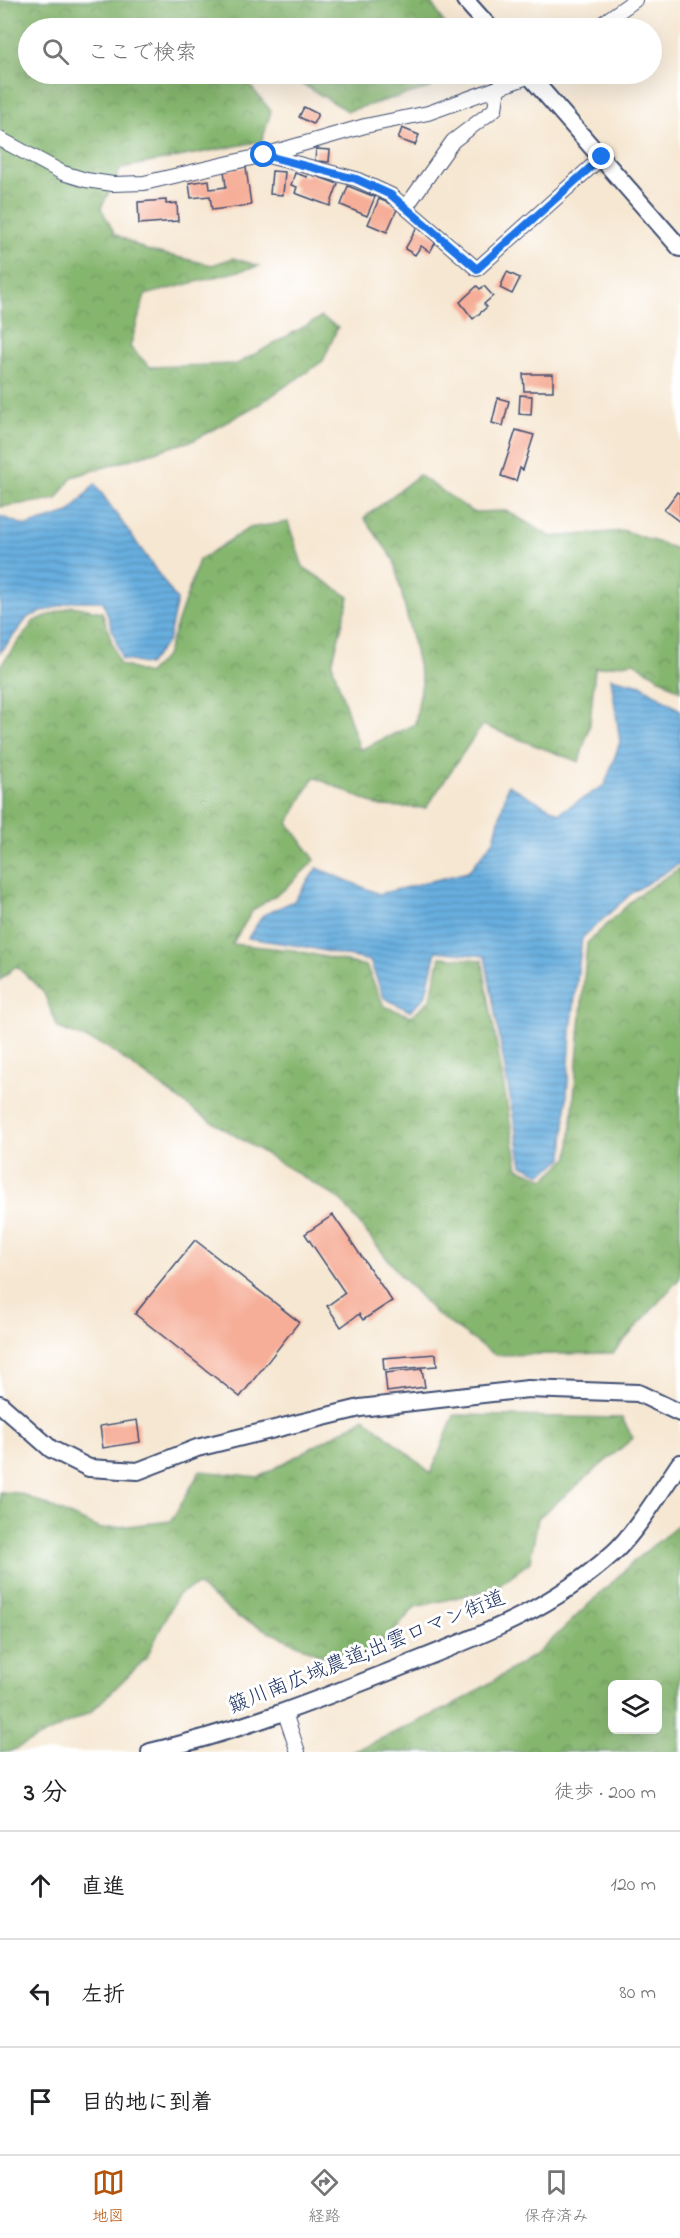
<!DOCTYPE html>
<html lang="ja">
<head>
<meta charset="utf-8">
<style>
  body { margin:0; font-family:"Indie Flower","Klee One",sans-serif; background:#f2f2f2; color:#202124 }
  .controls { position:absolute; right:18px; bottom:18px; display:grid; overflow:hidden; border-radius:9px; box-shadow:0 6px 24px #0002 }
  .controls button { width:54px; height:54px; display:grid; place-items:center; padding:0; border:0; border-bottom:2px solid #e0e0e0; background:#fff; color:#202124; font:30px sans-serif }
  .stop { position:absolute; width:18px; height:18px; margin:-14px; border:4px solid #1a73e8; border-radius:50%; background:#fff }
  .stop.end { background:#1a73e8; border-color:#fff; box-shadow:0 2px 6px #0008 }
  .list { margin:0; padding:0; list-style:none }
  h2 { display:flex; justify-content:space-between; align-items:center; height:78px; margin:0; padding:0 24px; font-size:26px }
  h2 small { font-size:20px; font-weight:400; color:#757577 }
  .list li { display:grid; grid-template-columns:39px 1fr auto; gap:18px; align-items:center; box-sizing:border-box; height:108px; padding:0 24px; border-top:2px solid #e0e0e0 }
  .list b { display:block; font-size:22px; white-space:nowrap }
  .list em { font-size:20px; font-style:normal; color:#757577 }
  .icon { flex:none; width:33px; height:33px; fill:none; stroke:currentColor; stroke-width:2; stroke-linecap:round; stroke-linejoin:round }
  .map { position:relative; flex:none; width:680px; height:1752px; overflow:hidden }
  .search { position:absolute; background:#fff; box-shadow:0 6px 24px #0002; left:18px; right:18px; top:18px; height:66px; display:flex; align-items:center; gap:15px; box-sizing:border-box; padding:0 21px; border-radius:33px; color:#757577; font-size:22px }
  .sheet { height:402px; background:#fff }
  nav { display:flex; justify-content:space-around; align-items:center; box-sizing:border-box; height:84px; border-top:2px solid #e0e0e0; background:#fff; font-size:16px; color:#757577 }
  nav a { display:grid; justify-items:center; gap:3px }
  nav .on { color:#b45309 }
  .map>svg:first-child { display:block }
  .forest { fill:url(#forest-crowns); stroke:#507266; stroke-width:1.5; fill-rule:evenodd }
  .water { fill:url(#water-rules); stroke:#426f9e; stroke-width:1.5 }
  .building { fill:#f6ae98 }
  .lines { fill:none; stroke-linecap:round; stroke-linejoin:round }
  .minor-casing { stroke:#3c4b6f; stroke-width:16 }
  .tertiary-casing { stroke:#3c4b6f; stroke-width:20 }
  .minor { stroke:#fff; stroke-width:14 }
  .tertiary { stroke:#fff; stroke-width:16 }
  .route { stroke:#1a73e8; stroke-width:8 }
  .labels { text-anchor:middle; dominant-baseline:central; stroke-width:6; stroke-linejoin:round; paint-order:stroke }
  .street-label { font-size:21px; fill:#1b2f5e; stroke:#fff }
</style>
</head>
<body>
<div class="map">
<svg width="680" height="1752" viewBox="0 0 680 1752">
  <defs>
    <pattern id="forest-crowns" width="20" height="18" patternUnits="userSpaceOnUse" patternTransform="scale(1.5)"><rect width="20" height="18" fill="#85b66e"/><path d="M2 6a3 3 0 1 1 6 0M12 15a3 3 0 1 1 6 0" fill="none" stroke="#6c945e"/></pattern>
    <pattern id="water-rules" width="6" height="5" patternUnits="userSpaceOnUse" patternTransform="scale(1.5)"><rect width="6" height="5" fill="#68afdf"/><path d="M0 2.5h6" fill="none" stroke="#558fb8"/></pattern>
  </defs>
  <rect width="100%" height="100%" fill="#fff"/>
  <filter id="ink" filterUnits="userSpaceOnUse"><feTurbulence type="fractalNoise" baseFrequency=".0167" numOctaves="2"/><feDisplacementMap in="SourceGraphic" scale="12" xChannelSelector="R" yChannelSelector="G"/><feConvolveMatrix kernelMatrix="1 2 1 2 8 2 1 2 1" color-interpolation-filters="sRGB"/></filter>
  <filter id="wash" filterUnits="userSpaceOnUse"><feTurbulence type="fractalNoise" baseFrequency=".008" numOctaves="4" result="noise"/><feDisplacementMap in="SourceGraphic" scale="24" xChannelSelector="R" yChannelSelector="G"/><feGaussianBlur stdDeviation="1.35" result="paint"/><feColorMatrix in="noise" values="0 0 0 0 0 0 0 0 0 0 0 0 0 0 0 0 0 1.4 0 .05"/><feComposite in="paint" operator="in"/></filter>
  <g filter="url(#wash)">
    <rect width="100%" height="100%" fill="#f6e7d2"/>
    <g class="forest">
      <path d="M 0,0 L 430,0 L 447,28 L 28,28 L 28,74 L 278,74 L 247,82 L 271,111 L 262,141 L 121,168 L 101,208 L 115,234 L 146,250 L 212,265 L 233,258 L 259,266 L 145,295 L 130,347 L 150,367 L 237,364 L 321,317 L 338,327 L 323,361 L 259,404 L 194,440 L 72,477 L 57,499 L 0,507 Z"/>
      <path d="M 285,74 L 453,74 L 429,88 L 348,111 Z"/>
      <path d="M 419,475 L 473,512 L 507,511 L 551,537 L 625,531 L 680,550 L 680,691 L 634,662 L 595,668 L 590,724 L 579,762 L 482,725 L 426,808 L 379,806 L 314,777 L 288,823 L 315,860 L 285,889 L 253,910 L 232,944 L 293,950 L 366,966 L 384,1006 L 411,1016 L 430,1000 L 440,957 L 482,960 L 518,1168 L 545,1179 L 569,1157 L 587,943 L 638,895 L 680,868 L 680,1278 L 613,1353 L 495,1355 L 436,1314 L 400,1275 L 341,1200 L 198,1113 L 105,1046 L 58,1028 L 43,991 L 16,966 L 0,980 L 0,666 L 34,621 L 72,606 L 102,612 L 119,664 L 147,674 L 166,656 L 199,560 L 249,528 L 288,522 L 303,567 L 349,597 L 332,664 L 360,750 L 415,724 L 422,682 L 394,560 L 364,518 Z"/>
      <path d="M 454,1415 L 622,1418 L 633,1438 L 538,1518 L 530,1562 L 493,1589 L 415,1607 L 377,1651 L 325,1657 L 238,1617 L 197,1585 L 178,1594 L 146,1658 L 91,1712 L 9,1752 L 0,1752 L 0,1492 L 19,1493 L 101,1529 L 171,1521 L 200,1471 L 259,1477 L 365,1418 L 431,1473 Z"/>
      <path d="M 680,1524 L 680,1752 L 352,1752 L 454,1705 L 538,1653 L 635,1560 ZM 612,1684 L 658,1684 L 658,1730 L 612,1730 Z"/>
    </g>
    <g class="water">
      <path d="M 95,484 L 177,600 L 168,641 L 148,665 L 122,659 L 103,601 L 73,601 L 28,617 L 0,653 L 0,516 L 26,526 L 69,513 Z"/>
      <path d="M 611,678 L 641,685 L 680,710 L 680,863 L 633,892 L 582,938 L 571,1031 L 563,1159 L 541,1174 L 522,1165 L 485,956 L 436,951 L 425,997 L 410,1011 L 384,998 L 370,961 L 306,947 L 248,938 L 263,915 L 294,901 L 317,868 L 379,894 L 468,872 L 494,840 L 508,785 L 559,813 L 605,785 L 620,742 Z"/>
    </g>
    <g id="blocks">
      <g class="building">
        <path d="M 304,107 L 318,114 L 313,124 L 299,117 Z"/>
        <path d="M 402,128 L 419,135 L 415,145 L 398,139 Z"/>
        <path d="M 316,149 L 330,150 L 329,162 L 315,161 Z"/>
        <path d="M 246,167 L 251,205 L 212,210 L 210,196 L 191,198 L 189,183 L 209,180 L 210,189 L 226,187 L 224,170 Z"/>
        <path d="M 272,171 L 285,172 L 283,195 L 270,194 Z"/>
        <path d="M 295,173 L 307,177 L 308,173 L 338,184 L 330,206 L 295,193 L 297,187 L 291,185 Z"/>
        <path d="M 348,186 L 375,197 L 367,216 L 341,205 Z"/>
        <path d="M 379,199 L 398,207 L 387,232 L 368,224 Z"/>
        <path d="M 166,200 L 166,204 L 177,203 L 178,221 L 139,224 L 138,202 Z"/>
        <path d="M 418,226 L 438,238 L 430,252 L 421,246 L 415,255 L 405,249 Z"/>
        <path d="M 507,272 L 520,278 L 512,294 L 500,288 Z"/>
        <path d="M 477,286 L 480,289 L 484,286 L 493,296 L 484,304 L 487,307 L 473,319 L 460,302 Z"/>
        <path d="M 523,374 L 553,374 L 553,391 L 524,391 Z"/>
        <path d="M 520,395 L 532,396 L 531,415 L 519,414 Z"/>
        <path d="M 498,398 L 509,401 L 503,426 L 492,423 Z"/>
        <path d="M 516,430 L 534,435 L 523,470 L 520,468 L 516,481 L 501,476 Z"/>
        <path d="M 677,492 L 680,494 L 680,522 L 664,510 Z"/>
        <path d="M 333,1215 L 392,1301 L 363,1320 L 359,1314 L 341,1327 L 327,1306 L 345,1293 L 305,1234 Z"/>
        <path d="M 195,1240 L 299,1322 L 240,1397 L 135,1314 Z"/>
        <path d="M 436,1354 L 437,1366 L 384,1370 L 383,1358 Z"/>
        <path d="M 422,1369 L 425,1387 L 387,1392 L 385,1373 Z"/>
        <path d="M 137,1420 L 140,1442 L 103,1448 L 100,1426 Z"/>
      </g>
    </g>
  </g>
  <g filter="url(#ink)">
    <use href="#blocks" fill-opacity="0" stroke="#3c4b6f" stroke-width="1.5"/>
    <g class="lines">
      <defs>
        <g id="minor">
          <path d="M 596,28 L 635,0"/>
          <path d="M 0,139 L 63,173 L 86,180 L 113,184 L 144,183 L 264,155 L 365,126 L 428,113 L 536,74"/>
          <path d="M 264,155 L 356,179 L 391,195 L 477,269 L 602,157"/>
          <path d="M 406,207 L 453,141 L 495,109 L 498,88"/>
          <path d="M 285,1713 L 298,1752"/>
        </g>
        <g id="tertiary">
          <path d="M 465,0 L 490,28"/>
          <path d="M 528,74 L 680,248"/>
          <path d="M 0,1404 L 51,1449 L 89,1468 L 138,1471 L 197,1448 L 360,1408 L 528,1389 L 638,1393 L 680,1413"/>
          <path d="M 150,1752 C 236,1732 315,1701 396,1669 C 476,1637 547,1613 612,1554 C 634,1535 663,1488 680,1463"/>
        </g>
      </defs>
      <use href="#minor" class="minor-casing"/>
      <use href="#tertiary" class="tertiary-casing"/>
      <use href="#minor" class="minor"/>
      <use href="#tertiary" class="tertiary"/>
    </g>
  </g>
  <g class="lines" filter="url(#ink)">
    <path class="route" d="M 264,155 L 356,179 L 391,195 L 477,269 L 602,157"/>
  </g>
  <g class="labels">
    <g class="street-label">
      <text transform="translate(367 1653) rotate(-22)">簸川南広域農道;出雲ロマン街道</text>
    </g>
  </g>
</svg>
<div class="controls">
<button><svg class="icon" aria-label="layers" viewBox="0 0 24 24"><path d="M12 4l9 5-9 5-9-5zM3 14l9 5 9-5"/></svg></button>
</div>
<div class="stop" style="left:264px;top:155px"></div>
<div class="stop end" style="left:602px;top:157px"></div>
<div class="search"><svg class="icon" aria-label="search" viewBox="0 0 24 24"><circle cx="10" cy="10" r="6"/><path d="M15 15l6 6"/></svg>ここで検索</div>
</div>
<section class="sheet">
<h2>3 分<small>徒歩 · 200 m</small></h2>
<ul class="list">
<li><svg class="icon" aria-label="ahead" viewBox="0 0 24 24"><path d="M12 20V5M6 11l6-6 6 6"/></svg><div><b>直進</b></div><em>120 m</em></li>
<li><svg class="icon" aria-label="left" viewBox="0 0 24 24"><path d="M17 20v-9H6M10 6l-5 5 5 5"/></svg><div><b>左折</b></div><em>80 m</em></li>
<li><svg class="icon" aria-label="arrive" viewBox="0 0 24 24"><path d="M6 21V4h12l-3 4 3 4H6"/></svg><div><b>目的地に到着</b></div></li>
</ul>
</section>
<nav>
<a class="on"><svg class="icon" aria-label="map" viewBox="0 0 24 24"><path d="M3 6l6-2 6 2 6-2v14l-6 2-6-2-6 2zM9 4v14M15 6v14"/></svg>地図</a>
<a><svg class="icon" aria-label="directions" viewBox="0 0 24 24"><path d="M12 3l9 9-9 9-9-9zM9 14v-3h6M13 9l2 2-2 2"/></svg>経路</a>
<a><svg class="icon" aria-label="saved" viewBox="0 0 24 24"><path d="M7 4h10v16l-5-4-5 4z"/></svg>保存済み</a>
</nav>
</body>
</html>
